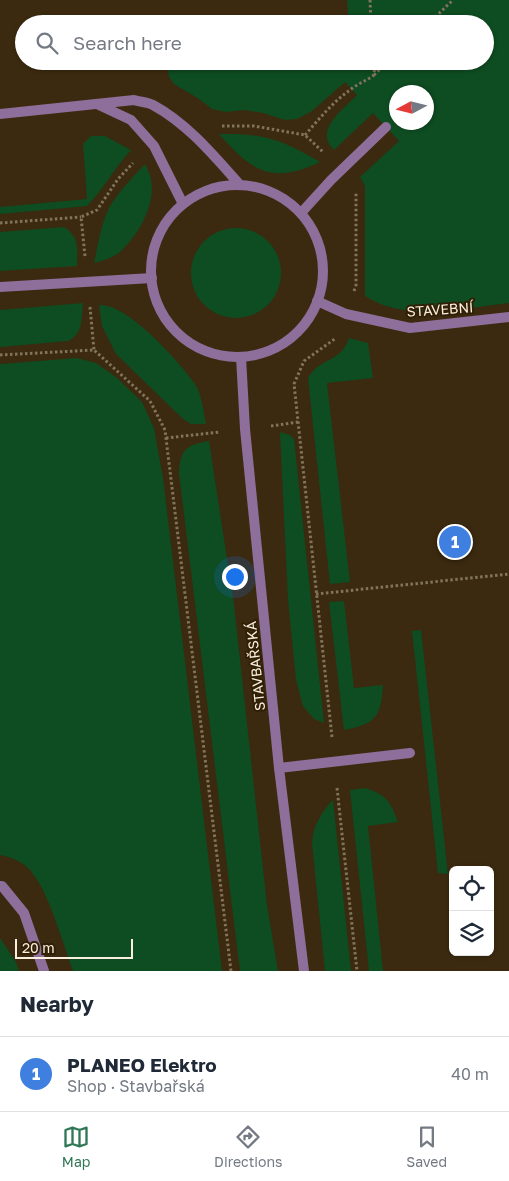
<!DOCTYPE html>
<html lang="en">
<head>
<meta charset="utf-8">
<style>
  body { margin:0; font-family:"Golos Text",sans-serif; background:#f2f2f3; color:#1f2937 }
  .controls { position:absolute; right:15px; bottom:15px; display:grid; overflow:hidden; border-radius:8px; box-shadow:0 1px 4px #0004 }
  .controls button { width:45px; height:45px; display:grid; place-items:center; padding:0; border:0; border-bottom:1px solid #e0e1e3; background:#fff; color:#1f2937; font:25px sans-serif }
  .compass { position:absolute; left:389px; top:85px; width:45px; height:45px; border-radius:50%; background:#fff; box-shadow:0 1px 4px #0004; rotate:263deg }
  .scale { position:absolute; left:15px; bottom:12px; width:118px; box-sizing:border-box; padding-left:5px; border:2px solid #faefdf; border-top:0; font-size:14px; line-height:18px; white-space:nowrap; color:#faefdf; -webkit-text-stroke:4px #312005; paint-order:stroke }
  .you { position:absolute; left:234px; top:576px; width:18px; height:18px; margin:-12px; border:4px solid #fff; border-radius:50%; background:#1a73e8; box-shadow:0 0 0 8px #1a73e833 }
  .badge { display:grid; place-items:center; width:32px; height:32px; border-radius:50%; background:#307755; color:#fff; font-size:16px; font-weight:700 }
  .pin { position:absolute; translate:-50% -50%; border:2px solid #fff; box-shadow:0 1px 5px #0006 }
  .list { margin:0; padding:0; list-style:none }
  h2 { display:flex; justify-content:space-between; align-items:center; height:65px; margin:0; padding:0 20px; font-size:21px }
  h2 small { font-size:16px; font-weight:400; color:#747a83 }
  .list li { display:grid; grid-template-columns:32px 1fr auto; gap:15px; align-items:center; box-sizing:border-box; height:75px; padding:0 20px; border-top:1px solid #e0e1e3 }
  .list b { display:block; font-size:19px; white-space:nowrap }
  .list p { margin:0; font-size:16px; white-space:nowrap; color:#747a83 }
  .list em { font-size:16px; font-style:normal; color:#747a83 }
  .icon { flex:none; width:28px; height:28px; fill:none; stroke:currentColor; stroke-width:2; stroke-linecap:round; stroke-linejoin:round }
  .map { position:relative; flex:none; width:509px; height:971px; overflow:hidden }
  .search { position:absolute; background:#fff; box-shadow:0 1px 4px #0004; left:15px; right:15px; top:15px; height:55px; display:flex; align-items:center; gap:12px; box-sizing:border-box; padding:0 18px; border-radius:28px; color:#747a83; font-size:19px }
  .sheet { height:140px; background:#fff }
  nav { display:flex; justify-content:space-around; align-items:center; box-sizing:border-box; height:70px; border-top:1px solid #e0e1e3; background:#fff; font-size:14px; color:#747a83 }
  nav a { display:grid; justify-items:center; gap:2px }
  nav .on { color:#307755 }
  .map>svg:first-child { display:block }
  .green { fill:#0e4c21; fill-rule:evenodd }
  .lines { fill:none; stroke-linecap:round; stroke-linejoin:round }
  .path { stroke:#81735c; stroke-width:3; stroke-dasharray:2.5 2.5; stroke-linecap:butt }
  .service { stroke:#8e6e9a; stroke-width:10 }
  .minor { stroke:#8e6e9a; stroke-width:10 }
  .labels { text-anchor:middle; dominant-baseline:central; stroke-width:4; stroke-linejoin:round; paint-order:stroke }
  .street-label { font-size:14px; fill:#faefdf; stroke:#312005 }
</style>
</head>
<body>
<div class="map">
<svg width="509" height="971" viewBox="0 0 509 971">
  <rect width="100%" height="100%" fill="#3b2a0f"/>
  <g class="green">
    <path d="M 347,0 L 509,0 L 509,303 C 462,308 407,323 365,296 L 365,186 L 360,177 L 399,141 L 373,113 L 334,150 C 313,130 343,110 357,95 L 345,82 L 312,111 L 297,119 L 285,120 L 263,113 L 244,110 L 226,112 L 212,109 L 199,99 L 174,84 L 169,77 L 167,64 L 201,61 L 485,61 L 485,24 L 349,24 ZM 396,92 L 426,92 L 426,122 L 396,122 Z"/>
    <path d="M 219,134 C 263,133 282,139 320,162 C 272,185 251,171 219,134 Z"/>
    <path d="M 91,136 L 105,136 L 131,150 C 114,168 104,189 87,206 L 0,214 L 0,207 L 87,199 L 83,144 Z"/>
    <path d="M 145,164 C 147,168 150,174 151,179 C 156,203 140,233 122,250 C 115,257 104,261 94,263 C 98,245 101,223 110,206 C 120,190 133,177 145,164 Z"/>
    <path d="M 64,227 C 80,237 77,249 77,266 L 0,271 L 0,232 Z"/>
    <circle cx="236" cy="273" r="45"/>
    <path d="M 83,303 C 81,319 84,333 68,341 L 0,347 L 0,310 Z"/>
    <path d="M 99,305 C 126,302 180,362 195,384 C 201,392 204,413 206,424 L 191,424 L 183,419 L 116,354 L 102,326 Z"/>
    <path d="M 349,338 L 368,343 L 373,378 L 327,383 L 350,582 L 330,584 L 308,378 C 321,356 340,364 349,338 Z"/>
    <path d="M 77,358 L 96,363 L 116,377 L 142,402 L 154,428 L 163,478 L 222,971 L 73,971 C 63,944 50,896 33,874 C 26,863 12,857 0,855 L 0,364 Z"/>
    <path d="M 280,432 L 290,435 L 294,439 L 324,723 L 314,719 L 303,706 L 296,680 L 288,600 Z"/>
    <path d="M 209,441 L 234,605 L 267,905 L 278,971 L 240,971 L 179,473 C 180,449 187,445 209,441 Z"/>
    <path d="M 344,601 L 354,688 L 383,685 C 381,717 376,724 344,730 L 329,602 Z"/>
    <path d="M 421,630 L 448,874 L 438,873 L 412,631 Z"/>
    <path d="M 365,788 C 387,795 390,801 398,822 L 368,826 L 383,971 L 369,971 L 350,790 Z"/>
    <path d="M 333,800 L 351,971 L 325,971 L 312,843 C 313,826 321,812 333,800 Z"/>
    <path d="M 0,938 L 16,962 L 19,971 L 0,971 Z"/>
  </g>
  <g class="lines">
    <g class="path">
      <path d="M 370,0 L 371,24"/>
      <path d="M 428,24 L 453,0"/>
      <path d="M 374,75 L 388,61"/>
      <path d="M 222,126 L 254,126 L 305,135 L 323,152"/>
      <path d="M 305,135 C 319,119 333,102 350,90 C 357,84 366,81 374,75 L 375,61"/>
      <path d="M 0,223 L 81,217"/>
      <path d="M 85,256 L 81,217 L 97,210 L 118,179 L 133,163"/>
      <path d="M 354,291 L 356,285 L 356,192"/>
      <path d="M 90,307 L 94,350"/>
      <path d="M 0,355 L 94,350 L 150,401 L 165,430 L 231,971"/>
      <path d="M 271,426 L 298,422"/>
      <path d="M 166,438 L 220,432"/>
      <path d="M 316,594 L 509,574"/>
      <path d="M 332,737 L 294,384 L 304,361 L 336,338"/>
      <path d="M 337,788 L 357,971"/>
    </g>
    <g class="service">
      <path d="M 99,105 L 131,120 L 154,146 L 183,204"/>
      <path d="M 0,114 L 134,100 C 140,102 147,102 153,105 C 188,124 214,156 240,185"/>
      <path d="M 301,213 L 331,180 L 386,127"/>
      <path d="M 317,301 L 346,314 L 410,328 L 509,317"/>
      <path d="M 279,768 L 410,753"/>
      <path d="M 0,886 L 2,886 L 24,913 L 44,971"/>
    </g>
    <g class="minor">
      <circle cx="237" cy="271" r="86"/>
      <path d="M 0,287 L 152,278"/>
      <path d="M 241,357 L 245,429 L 279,768 L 304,971"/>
    </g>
  </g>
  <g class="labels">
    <g class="street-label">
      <text transform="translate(440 309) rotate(-4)">STAVEBNÍ</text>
      <text transform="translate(255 666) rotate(-96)">STAVBAŘSKÁ</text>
    </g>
  </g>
</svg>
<div class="controls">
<button><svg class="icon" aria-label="locate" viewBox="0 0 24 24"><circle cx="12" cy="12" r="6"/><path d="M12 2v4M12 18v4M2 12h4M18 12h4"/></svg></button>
<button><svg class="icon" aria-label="layers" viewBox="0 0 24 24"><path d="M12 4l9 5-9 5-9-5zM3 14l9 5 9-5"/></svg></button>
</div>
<svg class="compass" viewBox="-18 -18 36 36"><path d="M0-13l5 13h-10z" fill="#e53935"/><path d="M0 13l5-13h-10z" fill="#747a83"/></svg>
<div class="scale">20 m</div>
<div class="you"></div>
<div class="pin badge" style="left:455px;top:542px;background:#3f7fe0">1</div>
<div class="search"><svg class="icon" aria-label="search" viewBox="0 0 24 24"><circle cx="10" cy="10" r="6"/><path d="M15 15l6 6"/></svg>Search here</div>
</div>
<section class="sheet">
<h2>Nearby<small></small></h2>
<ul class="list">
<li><span class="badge" style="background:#3f7fe0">1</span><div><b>PLANEO Elektro</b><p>Shop · Stavbařská</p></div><em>40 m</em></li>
</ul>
</section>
<nav>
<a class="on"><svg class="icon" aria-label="map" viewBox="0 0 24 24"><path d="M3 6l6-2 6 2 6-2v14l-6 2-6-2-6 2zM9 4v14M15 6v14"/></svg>Map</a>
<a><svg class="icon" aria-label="directions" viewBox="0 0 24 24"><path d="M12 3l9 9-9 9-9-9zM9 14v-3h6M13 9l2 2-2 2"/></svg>Directions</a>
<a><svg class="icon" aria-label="saved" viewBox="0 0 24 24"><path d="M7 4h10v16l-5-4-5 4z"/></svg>Saved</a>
</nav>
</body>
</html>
